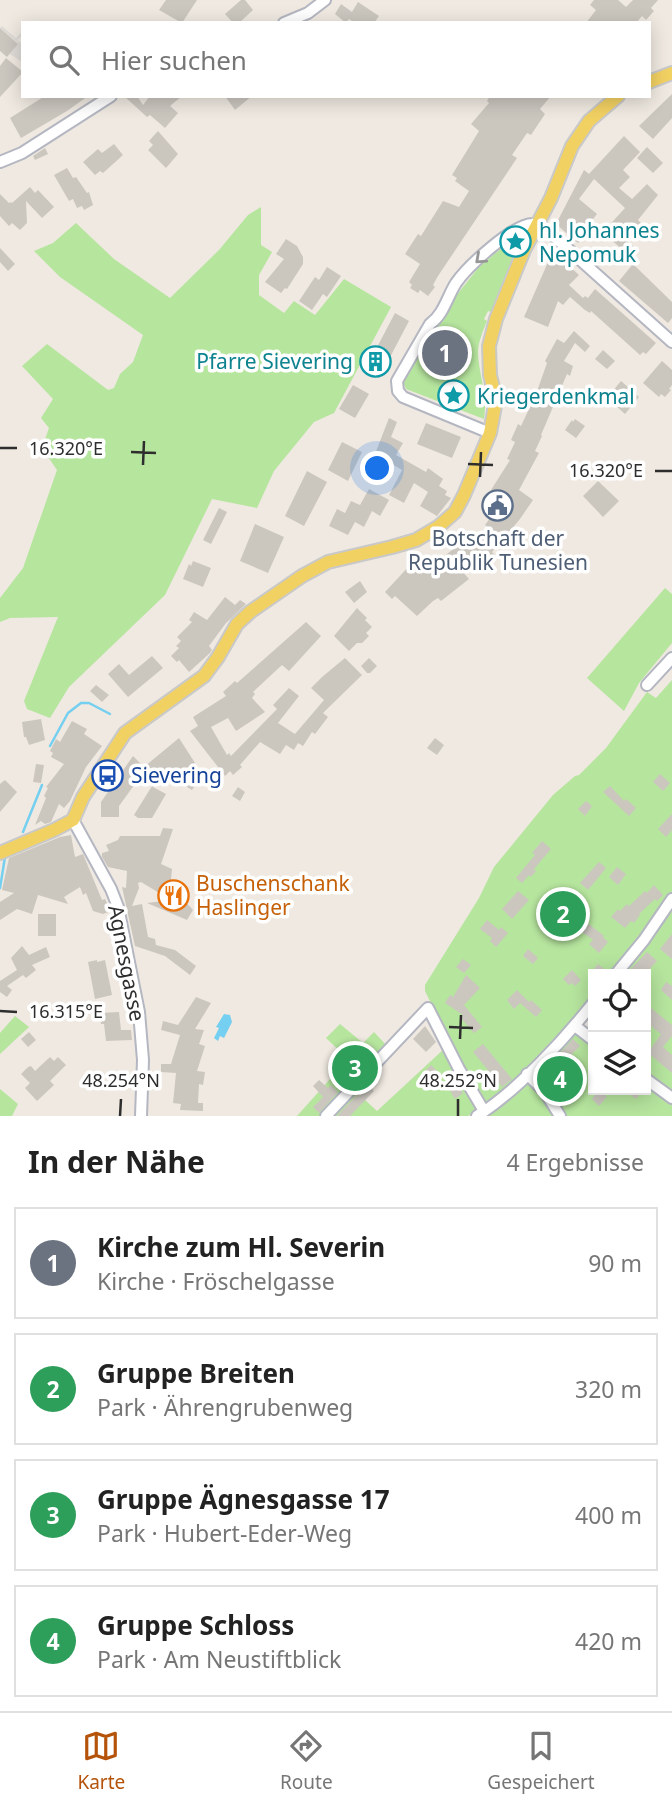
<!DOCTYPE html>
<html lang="de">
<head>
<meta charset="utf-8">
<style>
  body { margin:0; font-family:"Noto Sans",sans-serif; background:#f2f2f2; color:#222 }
  .controls { position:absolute; right:21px; bottom:21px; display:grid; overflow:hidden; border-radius:0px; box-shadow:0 4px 18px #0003 }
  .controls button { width:63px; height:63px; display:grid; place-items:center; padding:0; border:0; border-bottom:2px solid #e0e0e0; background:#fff; color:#222; font:35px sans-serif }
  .you { position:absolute; left:378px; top:469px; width:24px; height:24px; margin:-18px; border:5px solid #fff; border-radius:50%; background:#1a73e8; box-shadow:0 0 0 10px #1a73e833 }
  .badge { display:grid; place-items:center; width:46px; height:46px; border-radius:50%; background:#b45309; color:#fff; font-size:23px; font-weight:700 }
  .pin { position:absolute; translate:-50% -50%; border:4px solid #fff; box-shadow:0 2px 7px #0006 }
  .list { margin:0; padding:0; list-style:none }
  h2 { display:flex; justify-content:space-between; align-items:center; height:91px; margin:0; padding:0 28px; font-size:30px }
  h2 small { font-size:23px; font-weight:400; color:#767676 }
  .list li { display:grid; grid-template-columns:46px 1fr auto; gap:21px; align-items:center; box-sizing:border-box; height:112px; margin:0 14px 14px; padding:0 14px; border:2px solid #e0e0e0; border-radius:0px }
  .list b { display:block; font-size:26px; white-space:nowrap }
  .list p { margin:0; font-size:23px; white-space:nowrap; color:#767676 }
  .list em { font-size:23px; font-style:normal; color:#767676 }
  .icon { flex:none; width:38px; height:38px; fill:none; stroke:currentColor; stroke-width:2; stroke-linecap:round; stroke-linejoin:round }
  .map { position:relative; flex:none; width:672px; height:1116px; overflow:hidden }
  .search { position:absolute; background:#fff; box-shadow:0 4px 18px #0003; left:21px; right:21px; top:21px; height:77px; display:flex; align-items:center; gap:18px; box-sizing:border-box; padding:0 24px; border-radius:0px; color:#767676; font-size:26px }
  .sheet { height:595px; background:#fff }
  nav { display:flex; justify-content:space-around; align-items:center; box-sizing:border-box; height:98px; border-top:2px solid #e0e0e0; background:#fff; font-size:19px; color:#767676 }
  nav a { display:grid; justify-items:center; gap:4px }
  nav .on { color:#b45309 }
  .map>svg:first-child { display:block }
  .green { fill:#b6e59e }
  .plaza { fill:#dfdcd8 }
  .water { fill:#75cff0 }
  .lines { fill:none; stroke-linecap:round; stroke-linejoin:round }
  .stream { stroke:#75cff0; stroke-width:2.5 }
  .building { fill:#cbc7bf }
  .minor-casing { stroke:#b4b7c1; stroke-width:14 }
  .major-casing { stroke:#c9c9c9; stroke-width:16 }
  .minor { stroke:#fff; stroke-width:10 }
  .major { stroke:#f2d163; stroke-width:12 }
  .oneway { stroke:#969696 }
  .ticks { fill:none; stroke:#2e2e2e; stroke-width:2.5 }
  .labels { text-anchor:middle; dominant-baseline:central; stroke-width:7; stroke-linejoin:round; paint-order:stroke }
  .culture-label { font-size:21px; fill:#0d838f; stroke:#fff; text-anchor:start }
  .service-label { font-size:21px; fill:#4e5e75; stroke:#fff }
  .transit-label { font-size:21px; fill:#164399; stroke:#fff; text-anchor:start }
  .food-label { font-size:21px; fill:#c56008; stroke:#fff; text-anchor:start }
  .street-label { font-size:21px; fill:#2e2e2e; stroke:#fff }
  .ticks-label { font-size:18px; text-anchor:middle; fill:#2e2e2e; stroke:#fff; stroke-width:7; stroke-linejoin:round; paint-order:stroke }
</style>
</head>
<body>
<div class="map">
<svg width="672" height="1116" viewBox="0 0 672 1116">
  <rect width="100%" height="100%" fill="#efe9e1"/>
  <g class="green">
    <path d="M 261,207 L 261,245 L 272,252 L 259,275 L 259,295 L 284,313 L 294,301 L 315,315 L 344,279 L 391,307 L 334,413 L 314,422 L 274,471 L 257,508 L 212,499 L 165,595 L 69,687 L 50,718 L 27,709 L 24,701 L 58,617 L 10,618 L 0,622 L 0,598 L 23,568 L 57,470 L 42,448 L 49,428 L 41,418 L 53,399 L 22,366 L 47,344 L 108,390 L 114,388 L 120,374 L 133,362 L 143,335 L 60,277 L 34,251 L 53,243 L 76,223 L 114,259 L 170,298 L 219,250 L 248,215 Z"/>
    <path d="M 516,236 L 521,239 L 491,312 L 488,311 L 484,319 L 487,321 C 483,331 478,342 478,353 C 479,377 488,392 484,419 L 406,389 L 403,382 L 426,340 L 443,321 L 455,297 L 479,267 Z"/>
    <path d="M 665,588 L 672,594 L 672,643 L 639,683 L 624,711 L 587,678 Z"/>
    <path d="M 672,680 L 672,894 L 648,930 L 612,974 L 593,974 L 593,998 L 499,1096 L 485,1104 L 466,1074 L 425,991 L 425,985 L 479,898 L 494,867 L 553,795 L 575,776 L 579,775 L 606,748 L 647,692 L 656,698 Z"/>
    <path d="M 672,907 L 672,1094 L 646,1075 L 646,974 L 621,974 L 633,959 L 636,961 L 646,946 L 645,944 Z"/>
    <path d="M 15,1016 L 29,1027 L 0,1054 L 0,1033 Z"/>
    <path d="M 340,1024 L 363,1043 L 374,1032 L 387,1046 L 353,1089 L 377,1111 L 444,1049 L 478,1110 L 468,1116 L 297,1116 L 348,1059 L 326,1038 Z"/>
    <path d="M 571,1034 L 577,1035 L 593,1047 L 593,1090 L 646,1090 L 646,1084 L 672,1103 L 672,1116 L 483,1116 Z"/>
    <path d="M 0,1089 L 18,1104 L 12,1116 L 0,1116 Z"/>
  </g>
  <path class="plaza" d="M 2,26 L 16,38 L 21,33 L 23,35 L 17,40 L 23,45 L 22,62 L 10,54 L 18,43 L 0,28 Z"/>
  <path class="water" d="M 224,1014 L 230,1015 L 232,1022 L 224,1038 L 220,1036 L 218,1041 L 214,1038 L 219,1028 L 216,1027 Z"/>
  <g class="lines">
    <g class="stream">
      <path d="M 50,746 L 68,713 L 81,703 L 89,703 L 110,714"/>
      <path d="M 23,832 L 42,785"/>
      <path d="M 0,888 L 5,857"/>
    </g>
  </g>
  <g class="building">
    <path d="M 166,0 L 197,0 L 182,23 L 159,10 Z"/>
    <path d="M 241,0 L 245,0 L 253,10 L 239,23 L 233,23 L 225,14 Z"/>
    <path d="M 594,0 L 618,0 L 626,7 L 633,0 L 658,0 L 651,8 L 654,11 L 646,20 L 642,16 L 636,23 L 586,23 L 596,10 L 590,5 Z"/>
    <path d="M 358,2 L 379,16 L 374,23 L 355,23 L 349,19 L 346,23 L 335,14 L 341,4 L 352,12 Z"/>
    <path d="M 0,28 L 18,44 L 7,57 L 0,51 Z"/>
    <path d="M 6,58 L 23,72 L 0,97 L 0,66 Z"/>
    <path d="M 672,94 L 672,118 L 653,139 L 639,126 Z"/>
    <path d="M 45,96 L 88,96 L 67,111 L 21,138 L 10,118 Z"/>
    <path d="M 124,96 L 137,96 L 143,105 L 150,96 L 182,96 L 170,106 L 178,113 L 165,128 L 150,115 L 147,117 Z"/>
    <path d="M 225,96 L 252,96 L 235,110 Z"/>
    <path d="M 490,96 L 551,96 L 540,109 L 545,114 L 531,135 L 527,133 L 512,155 L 517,158 L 438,276 L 433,285 L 435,287 L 428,296 L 420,290 L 418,293 L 410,288 L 412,285 L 409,282 L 420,264 L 405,254 L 418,234 L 421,236 L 443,201 L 459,207 L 469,191 L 455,181 L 457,178 L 452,175 L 479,131 L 471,124 L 489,103 L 487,101 Z"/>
    <path d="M 158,131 L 178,154 L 166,168 L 148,150 L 153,145 L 149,141 Z"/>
    <path d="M 624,136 L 640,152 L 623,170 L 630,177 L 619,188 L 632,199 L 647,184 L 658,195 L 638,220 L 642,224 L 627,241 L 636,249 L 630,256 L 609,238 L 610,236 L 604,231 L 625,208 L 594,179 L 579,199 L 597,214 L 587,227 L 590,229 L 578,243 L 556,224 L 584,170 L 589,174 Z"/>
    <path d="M 114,144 L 123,155 L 103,173 L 100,171 L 95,175 L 83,162 L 98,149 L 102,153 Z"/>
    <path d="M 647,147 L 663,163 L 653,173 L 637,158 Z"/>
    <path d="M 45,148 L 48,154 L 35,160 L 33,156 Z"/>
    <path d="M 67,168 L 73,178 L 76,177 L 87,193 L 89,192 L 93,205 L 84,210 L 82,206 L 77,208 L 73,199 L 69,201 L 54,175 Z"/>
    <path d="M 30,187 L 35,193 L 38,190 L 54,207 L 42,218 L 26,201 L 27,223 L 20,230 L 12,223 L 9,226 L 0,216 L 0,194 L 9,203 L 11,202 L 12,203 Z"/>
    <path d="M 286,239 L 297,246 L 303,257 L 303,264 L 287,289 L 285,288 L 281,293 L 265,282 L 284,259 L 276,254 Z"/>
    <path d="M 0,248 L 15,264 L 8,271 L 0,262 Z"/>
    <path d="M 552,253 L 557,255 L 579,275 L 569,285 L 583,298 L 585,296 L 588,298 L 595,289 L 656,343 L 646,354 L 643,352 L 640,355 L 591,311 L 590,313 L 585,310 L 570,297 L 563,305 L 558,301 L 548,327 L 524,317 Z"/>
    <path d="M 633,264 L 672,302 L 672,318 L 668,323 L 619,281 Z"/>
    <path d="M 327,267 L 341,276 L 327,297 L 323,294 L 312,310 L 299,301 L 315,277 L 319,280 Z"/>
    <path d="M 395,313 L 409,321 L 379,378 L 364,369 L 366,365 L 363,364 L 371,349 L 375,351 Z"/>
    <path d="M 440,331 L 456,341 L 453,347 L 458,350 L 460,355 L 447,379 L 424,366 L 433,349 L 430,348 Z"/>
    <path d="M 574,331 L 590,346 L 585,352 L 575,343 L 564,361 L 573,366 L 570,376 L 567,374 L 541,435 L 542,436 L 535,451 L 539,453 L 519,490 L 533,500 L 520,519 L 492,552 L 496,556 L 485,568 L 476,559 L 462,571 L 469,579 L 441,601 L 438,598 L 433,601 L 417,616 L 395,596 L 392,599 L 385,592 L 411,564 L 427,556 L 431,566 L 464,541 L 472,549 L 491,530 L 485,525 L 496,510 L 484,501 L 510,460 L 507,459 L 515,442 L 511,440 L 518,424 L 521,426 L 536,394 L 547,363 L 545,361 L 557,339 L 564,343 Z"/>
    <path d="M 603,350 L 615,361 L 607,369 L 595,359 Z"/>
    <path d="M 662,361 L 672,370 L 672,385 L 669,389 L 671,390 L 665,397 L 661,394 L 659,397 L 643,383 Z"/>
    <path d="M 621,381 L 639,397 L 625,414 L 607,398 Z"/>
    <path d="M 353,385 L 369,394 L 355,418 L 339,409 Z"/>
    <path d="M 389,418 L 397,422 L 391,437 L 403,443 L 396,455 L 426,472 L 428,468 L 443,479 L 439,486 L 447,491 L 445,495 L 451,498 L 437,516 L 420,506 L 428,492 L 414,483 L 404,503 L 389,495 L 402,470 L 375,454 Z"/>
    <path d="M 575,419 L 585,426 L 576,438 L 565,430 L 572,420 L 573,422 Z"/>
    <path d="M 426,423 L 461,437 L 452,458 L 417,444 Z"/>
    <path d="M 342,442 L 362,452 L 348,481 L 328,470 Z"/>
    <path d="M 307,471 L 327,482 L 304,526 L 285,516 Z"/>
    <path d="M 598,481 L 619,501 L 603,517 L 583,496 Z"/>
    <path d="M 369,489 L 389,500 L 380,516 L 372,511 L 364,527 L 355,522 L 348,535 L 329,526 L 337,509 L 345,513 L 351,501 L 360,505 Z"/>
    <path d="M 219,508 L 227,512 L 211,544 L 203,540 Z"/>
    <path d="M 255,524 L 284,537 L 268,573 L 240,561 Z"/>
    <path d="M 193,561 L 211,568 L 203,587 L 183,579 L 189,564 L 191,566 Z"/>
    <path d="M 360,581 L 367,592 L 354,603 L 345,592 Z"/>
    <path d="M 225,597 L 235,605 L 240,600 L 246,604 L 226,623 L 209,646 L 212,650 L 210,653 L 189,672 L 179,660 L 177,662 L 171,656 L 179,648 L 176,646 L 181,641 L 177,637 L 192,622 L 189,620 L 194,612 L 207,620 Z"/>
    <path d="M 357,608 L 367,618 L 365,620 L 372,627 L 366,633 L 369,636 L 362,643 L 357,643 L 349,651 L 334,636 Z"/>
    <path d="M 306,622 L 321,636 L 289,671 L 282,665 L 253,692 L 255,694 L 252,698 L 265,712 L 236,731 L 228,718 L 211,727 L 227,755 L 229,753 L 231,756 L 277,709 L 273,705 L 289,688 L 299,696 L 278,723 L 295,734 L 324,700 L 311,688 L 322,677 L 345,658 L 362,675 L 323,713 L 328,717 L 315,734 L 312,732 L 303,746 L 298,743 L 294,750 L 286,745 L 280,754 L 260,742 L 240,765 L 242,767 L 233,775 L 230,771 L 225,776 L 190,731 L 198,726 L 193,717 L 226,696 L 223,692 L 235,681 L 237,683 Z"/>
    <path d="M 152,656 L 163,668 L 128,697 L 108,674 L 119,664 L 129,675 Z"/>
    <path d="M 369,658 L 377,666 L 370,673 L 367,673 L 361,666 Z"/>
    <path d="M 96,685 L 109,695 L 102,702 L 90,691 Z"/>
    <path d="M 41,719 L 45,740 L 29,745 L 26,737 L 24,737 L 22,722 Z"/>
    <path d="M 72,721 L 87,729 L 84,734 L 102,746 L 86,767 L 70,801 L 64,808 L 59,804 L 51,822 L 45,824 L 41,821 L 35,825 L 46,798 L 44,796 L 48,788 L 46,787 L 64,764 L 51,757 L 53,753 L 50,751 L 56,739 L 60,742 Z"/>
    <path d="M 179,738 L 195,763 L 183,770 L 196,784 L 192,790 L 184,785 L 171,770 L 153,787 L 166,794 L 152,818 L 138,818 L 134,815 L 152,786 L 140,777 L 119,806 L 119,817 L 101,817 L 101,802 L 133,756 L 144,767 Z"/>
    <path d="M 435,738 L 444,745 L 437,755 L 427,748 Z"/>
    <path d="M 36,764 L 44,765 L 41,783 L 33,782 Z"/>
    <path d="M 660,774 L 670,783 L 663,791 L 653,782 Z"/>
    <path d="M 5,780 L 17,792 L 0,812 L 0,784 Z"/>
    <path d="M 610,786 L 624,801 L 626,799 L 636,808 L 629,816 L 603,792 Z"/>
    <path d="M 238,787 L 245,792 L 240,801 L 232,796 Z"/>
    <path d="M 586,801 L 592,806 L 585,816 L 578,809 Z"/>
    <path d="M 672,814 L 672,830 L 666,837 L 658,829 Z"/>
    <path d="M 163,828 L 173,829 L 161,864 L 172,869 L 171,879 L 177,885 L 174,889 L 193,910 L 187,920 L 147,903 L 171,900 L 141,882 L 138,883 L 139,888 L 132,906 L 142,904 L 148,937 L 155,939 L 156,945 L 175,950 L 196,966 L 190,975 L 165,956 L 135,946 L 122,887 L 126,888 L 127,871 L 108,867 L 102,857 L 102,853 L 109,851 L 106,845 L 118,840 L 120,836 L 160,836 Z"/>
    <path d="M 71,835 L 75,857 L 83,854 L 102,900 L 105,899 L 111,911 L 103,914 L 93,911 L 86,893 L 83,895 L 80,887 L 64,897 L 68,904 L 38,895 L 32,914 L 17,909 L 0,920 L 0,902 L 14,893 L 2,890 L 9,858 L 60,837 Z"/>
    <path d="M 542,841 L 551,849 L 534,869 L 536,871 L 531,877 L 529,875 L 522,883 L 516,878 L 535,855 L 532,853 Z"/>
    <path d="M 599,862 L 606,868 L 588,890 L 580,883 Z"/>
    <path d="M 617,867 L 626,874 L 618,885 L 609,877 Z"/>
    <path d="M 654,885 L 663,895 L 657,901 L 655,899 L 639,914 L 640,915 L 634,923 L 631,921 L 625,928 L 611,917 L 618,909 L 620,911 L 627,904 L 629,906 L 645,891 L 647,893 Z"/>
    <path d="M 518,891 L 529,900 L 512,919 L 502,909 Z"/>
    <rect x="38" y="914" width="18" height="22"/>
    <path d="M 487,920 L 499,930 L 501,927 L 508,933 L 496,947 L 490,941 L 492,938 L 480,929 Z"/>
    <path d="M 589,924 L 604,936 L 603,937 L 608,942 L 599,953 L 589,944 L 593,940 L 582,932 Z"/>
    <path d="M 672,934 L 672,959 L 660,949 Z"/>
    <path d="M 22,946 L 29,955 L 46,947 L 50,957 L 32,965 L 36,970 L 26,978 L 23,975 L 7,986 L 12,990 L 7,997 L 0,992 L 0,981 L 17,970 L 11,958 Z"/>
    <path d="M 528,949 L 538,958 L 533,964 L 523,956 Z"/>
    <path d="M 647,952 L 657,961 L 645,974 L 626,974 Z"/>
    <path d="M 463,959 L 471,965 L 464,973 L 456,967 Z"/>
    <path d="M 97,960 L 97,962 L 105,960 L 112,995 L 95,999 L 88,962 Z"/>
    <path d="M 598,964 L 608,972 L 608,974 L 596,974 L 592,971 Z"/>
    <path d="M 572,970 L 581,980 L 575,986 L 572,983 L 569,985 L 563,979 Z"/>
    <path d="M 466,975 L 480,988 L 464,1005 L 482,1027 L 474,1033 L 460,1017 L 463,1015 L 445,1003 L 450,995 L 453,997 Z"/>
    <path d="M 666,982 L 672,986 L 672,1000 L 661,990 Z"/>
    <path d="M 517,990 L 529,1002 L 531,1000 L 542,1010 L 536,1017 L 520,1003 L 514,1009 L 507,1000 Z"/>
    <path d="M 196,997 L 211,1003 L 195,1029 L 204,1030 L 199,1044 L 205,1046 L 197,1071 L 205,1072 L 203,1085 L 199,1084 L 198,1103 L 203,1103 L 203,1111 L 180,1110 L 181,1104 L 173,1103 L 176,1073 L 161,1072 L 161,1064 L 171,1064 L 180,1035 L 161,1030 L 163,1021 L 178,1025 Z"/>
    <path d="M 646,1004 L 672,1025 L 672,1036 L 663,1047 L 672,1055 L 672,1073 L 648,1053 L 661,1034 L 646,1022 Z"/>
    <path d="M 119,1012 L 121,1030 L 131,1030 L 132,1040 L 106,1041 L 104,1024 L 101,1024 L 100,1013 Z"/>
    <path d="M 425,1026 L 436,1042 L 426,1052 L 413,1039 Z"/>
    <path d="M 29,1032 L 36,1040 L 28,1047 L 21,1039 Z"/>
    <path d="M 573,1039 L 580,1046 L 558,1068 L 552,1062 Z"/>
    <path d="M 483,1044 L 512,1079 L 502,1087 L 473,1052 Z"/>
    <path d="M 370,1045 L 376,1051 L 357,1072 L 353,1068 Z"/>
    <path d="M 50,1057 L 54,1061 L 58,1057 L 66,1065 L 50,1081 L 54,1085 L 37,1101 L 25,1088 L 30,1083 L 21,1074 L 28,1067 L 31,1066 L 35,1071 Z"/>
    <path d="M 431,1065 L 441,1075 L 434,1082 L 424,1072 Z"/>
    <path d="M 319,1080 L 328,1088 L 331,1085 L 338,1092 L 319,1113 L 313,1107 L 323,1097 L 313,1086 Z"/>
    <path d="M 370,1081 L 375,1086 L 372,1089 L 374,1091 L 350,1116 L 337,1116 Z"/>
    <path d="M 457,1084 L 463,1093 L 455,1099 L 449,1089 Z"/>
    <path d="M 598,1090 L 607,1097 L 599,1106 L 592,1099 Z"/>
    <path d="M 624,1090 L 643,1090 L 636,1099 Z"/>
  </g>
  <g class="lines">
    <defs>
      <g id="minor">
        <path d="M 284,23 L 308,13 L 325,0"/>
        <path d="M 0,162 L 22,153 L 111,96"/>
        <path d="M 490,433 L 403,397 L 398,391 L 397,381 L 430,324 C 444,314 447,297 456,283 C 467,267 515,222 534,224 C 539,224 544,228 548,231 L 672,342"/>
        <path d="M 647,685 L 672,658"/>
        <path d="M 73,820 L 111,889 L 118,907 L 139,1012 L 143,1060 L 141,1116"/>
        <path d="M 616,974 L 644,940 L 672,899"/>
        <path d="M 575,1026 L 593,1040"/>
        <path d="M 527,1074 L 545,1092 L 560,1116"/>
        <path d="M 646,1079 L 672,1098"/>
        <path d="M 326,1116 L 428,1008 L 459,1069 L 484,1111"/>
        <path d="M 477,1116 C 517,1091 563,1041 593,1003"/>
      </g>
      <g id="major">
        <path d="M 649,82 L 672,73"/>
        <path d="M 0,853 L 54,830 L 73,820 L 83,797 L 125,733 L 204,676 L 218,657 L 237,624 L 250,612 L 302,576 L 328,562 L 392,547 L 416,540 L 438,527 L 455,512 L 464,495 L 490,433 L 496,400 L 490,375 L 489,346 L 496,319 L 524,250 L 551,198 L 572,146 L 589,121 L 618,96"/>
      </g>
    </defs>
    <use href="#minor" class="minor-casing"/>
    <use href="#major" class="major-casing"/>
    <use href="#minor" class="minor"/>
    <use href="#major" class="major"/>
  </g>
  <defs><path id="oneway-chevron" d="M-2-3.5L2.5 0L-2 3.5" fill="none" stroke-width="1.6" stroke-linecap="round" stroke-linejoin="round" transform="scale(1.75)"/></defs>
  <use class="oneway" href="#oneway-chevron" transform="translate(480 259) rotate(138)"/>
  <path class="ticks" d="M 0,448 L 17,448M 131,452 L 156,453M 468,464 L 493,465M 143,465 L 144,441M 655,471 L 672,471M 480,477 L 481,452M 0,1011 L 17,1012M 449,1027 L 473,1028M 460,1039 L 461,1015M 120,1116 L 121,1099M 458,1116 L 458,1099"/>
  <defs>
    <symbol id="sight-ring" viewBox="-11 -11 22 22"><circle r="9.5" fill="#fff" stroke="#0f9aa8" stroke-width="1.5"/><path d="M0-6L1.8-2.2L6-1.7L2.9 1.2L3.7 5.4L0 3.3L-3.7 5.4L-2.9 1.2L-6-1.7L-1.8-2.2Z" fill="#0f9aa8"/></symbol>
    <symbol id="building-ring" viewBox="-11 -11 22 22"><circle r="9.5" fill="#fff" stroke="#0f9aa8" stroke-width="1.5"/><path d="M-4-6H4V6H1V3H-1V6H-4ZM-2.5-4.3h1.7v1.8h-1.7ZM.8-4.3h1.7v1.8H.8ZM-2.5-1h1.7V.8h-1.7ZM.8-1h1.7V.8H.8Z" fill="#0f9aa8"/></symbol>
    <symbol id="civic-ring" viewBox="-11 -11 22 22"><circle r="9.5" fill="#fff" stroke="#5c6f8a" stroke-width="1.5"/><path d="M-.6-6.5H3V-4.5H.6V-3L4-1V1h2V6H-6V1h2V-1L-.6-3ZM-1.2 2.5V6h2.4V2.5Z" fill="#5c6f8a"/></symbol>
    <symbol id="bus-ring" viewBox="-11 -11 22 22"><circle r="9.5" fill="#fff" stroke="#1a4fb4" stroke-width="1.5"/><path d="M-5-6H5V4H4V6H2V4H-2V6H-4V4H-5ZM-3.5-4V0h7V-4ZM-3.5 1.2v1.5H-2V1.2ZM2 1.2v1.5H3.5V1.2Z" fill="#1a4fb4"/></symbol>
    <symbol id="restaurant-ring" viewBox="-11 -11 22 22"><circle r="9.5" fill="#fff" stroke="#e8710a" stroke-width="1.5"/><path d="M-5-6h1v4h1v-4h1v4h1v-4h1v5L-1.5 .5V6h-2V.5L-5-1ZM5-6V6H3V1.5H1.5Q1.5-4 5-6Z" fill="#e8710a"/></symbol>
  </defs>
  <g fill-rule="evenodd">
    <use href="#sight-ring" x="498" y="224" width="35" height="35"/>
    <use href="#building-ring" x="358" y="344" width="35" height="35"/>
    <use href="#sight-ring" x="436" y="378" width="35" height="35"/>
    <use href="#civic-ring" x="480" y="488" width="35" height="35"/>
    <use href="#bus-ring" x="90" y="758" width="35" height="35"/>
    <use href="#restaurant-ring" x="156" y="878" width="35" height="35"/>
  </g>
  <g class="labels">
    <g class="culture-label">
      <text x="539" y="230">hl. Johannes<tspan x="539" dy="24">Nepomuk</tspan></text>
      <text x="353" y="361" text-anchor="end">Pfarre Sievering</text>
      <text x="477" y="396">Kriegerdenkmal</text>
    </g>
    <g class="service-label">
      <text x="498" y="538">Botschaft der<tspan x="498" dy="24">Republik Tunesien</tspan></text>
    </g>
    <g class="transit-label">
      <text x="131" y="775">Sievering</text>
    </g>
    <g class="food-label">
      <text x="196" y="883">Buschenschank<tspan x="196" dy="24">Haslinger</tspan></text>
    </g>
    <g class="street-label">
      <text transform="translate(127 963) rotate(79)">Agnesgasse</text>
    </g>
  </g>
  <g class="ticks-label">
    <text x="66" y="455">16.320°E</text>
    <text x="606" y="477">16.320°E</text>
    <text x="66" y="1018">16.315°E</text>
    <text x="121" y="1087">48.254°N</text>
    <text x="458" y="1087">48.252°N</text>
  </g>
</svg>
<div class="controls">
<button><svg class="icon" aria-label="locate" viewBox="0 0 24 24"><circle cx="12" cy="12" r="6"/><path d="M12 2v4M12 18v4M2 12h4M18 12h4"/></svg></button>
<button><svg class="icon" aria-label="layers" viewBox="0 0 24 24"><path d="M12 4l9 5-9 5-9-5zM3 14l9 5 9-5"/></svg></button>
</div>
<div class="you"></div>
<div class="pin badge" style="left:445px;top:353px;background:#6b7280">1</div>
<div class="pin badge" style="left:563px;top:914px;background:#2e9e5b">2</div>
<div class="pin badge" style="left:355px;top:1068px;background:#2e9e5b">3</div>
<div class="pin badge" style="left:560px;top:1079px;background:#2e9e5b">4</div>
<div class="search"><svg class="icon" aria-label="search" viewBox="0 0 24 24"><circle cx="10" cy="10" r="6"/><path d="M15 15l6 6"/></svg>Hier suchen</div>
</div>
<section class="sheet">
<h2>In der Nähe<small>4 Ergebnisse</small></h2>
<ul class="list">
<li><span class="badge" style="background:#6b7280">1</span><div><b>Kirche zum Hl. Severin</b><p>Kirche · Fröschelgasse</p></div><em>90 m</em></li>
<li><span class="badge" style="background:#2e9e5b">2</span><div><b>Gruppe Breiten</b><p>Park · Ährengrubenweg</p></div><em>320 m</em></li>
<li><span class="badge" style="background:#2e9e5b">3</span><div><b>Gruppe Ägnesgasse 17</b><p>Park · Hubert-Eder-Weg</p></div><em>400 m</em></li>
<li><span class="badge" style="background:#2e9e5b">4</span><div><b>Gruppe Schloss</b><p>Park · Am Neustiftblick</p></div><em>420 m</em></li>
</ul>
</section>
<nav>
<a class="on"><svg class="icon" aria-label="map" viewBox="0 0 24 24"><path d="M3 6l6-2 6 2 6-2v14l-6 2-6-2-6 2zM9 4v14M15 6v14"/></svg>Karte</a>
<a><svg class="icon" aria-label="directions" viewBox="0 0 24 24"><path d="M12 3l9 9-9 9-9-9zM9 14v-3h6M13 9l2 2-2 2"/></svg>Route</a>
<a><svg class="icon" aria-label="saved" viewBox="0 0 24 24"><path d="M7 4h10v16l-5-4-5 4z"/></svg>Gespeichert</a>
</nav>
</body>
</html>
